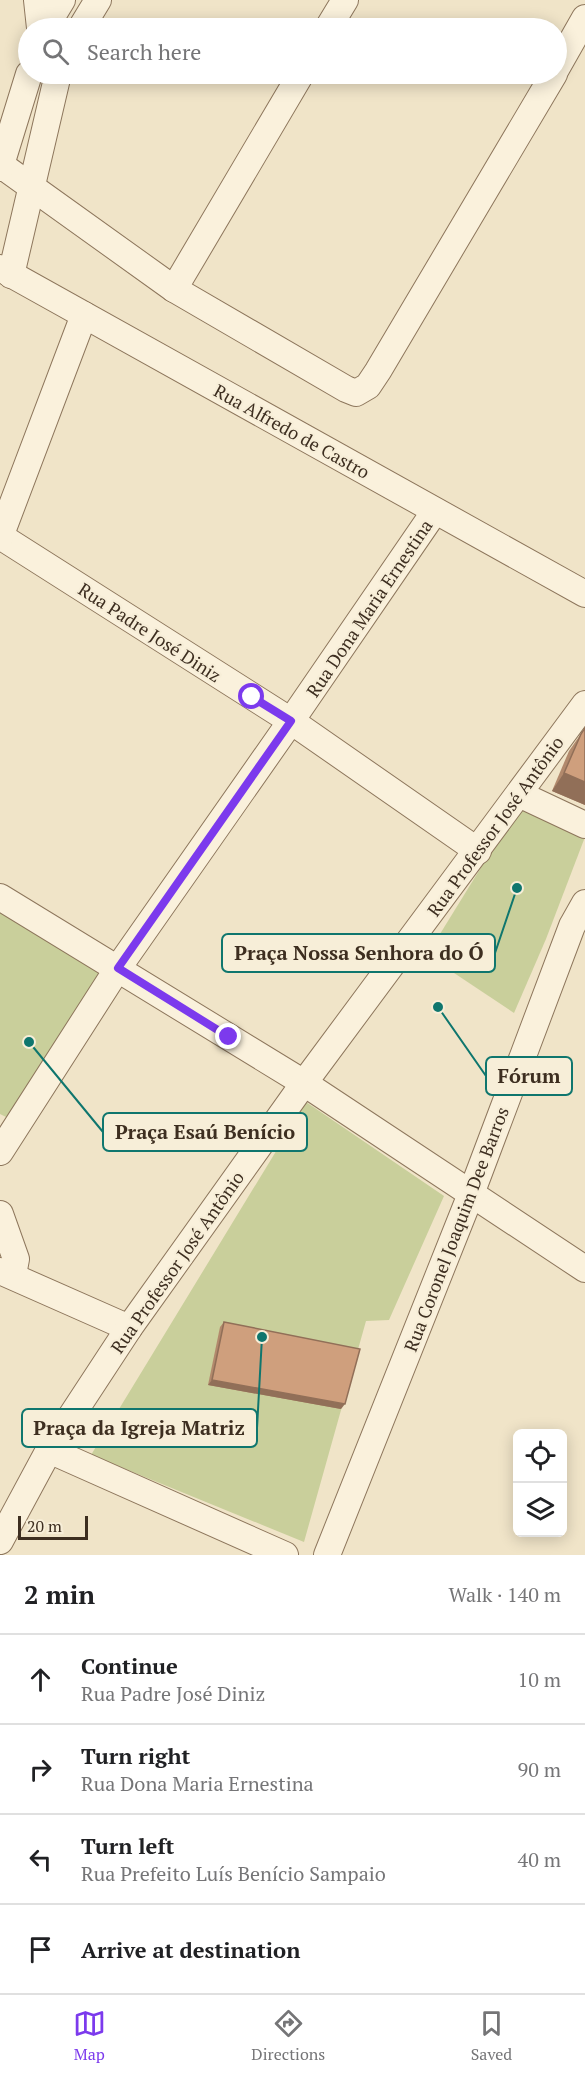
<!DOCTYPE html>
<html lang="en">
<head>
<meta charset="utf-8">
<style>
  body { margin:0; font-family:"PT Serif",serif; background:#f6f6f6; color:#202124 }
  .controls { position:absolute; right:18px; bottom:18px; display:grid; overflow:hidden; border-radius:9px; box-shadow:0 3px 15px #0003 }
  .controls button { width:54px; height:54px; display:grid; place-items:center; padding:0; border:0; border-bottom:2px solid #e0e0e0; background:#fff; color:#202124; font:30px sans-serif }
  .scale { position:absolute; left:18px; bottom:15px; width:70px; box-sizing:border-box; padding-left:6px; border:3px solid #3d2e20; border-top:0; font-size:16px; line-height:21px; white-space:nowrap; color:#3d2e20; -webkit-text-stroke:4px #f7eed8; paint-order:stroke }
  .stop { position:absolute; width:18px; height:18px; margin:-14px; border:4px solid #7c3aed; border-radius:50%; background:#fff }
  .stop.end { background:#7c3aed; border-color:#fff; box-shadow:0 2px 6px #0008 }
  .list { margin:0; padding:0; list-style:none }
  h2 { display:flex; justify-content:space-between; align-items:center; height:78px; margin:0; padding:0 24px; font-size:26px }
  h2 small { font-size:20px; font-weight:400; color:#757577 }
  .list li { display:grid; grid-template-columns:39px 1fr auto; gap:18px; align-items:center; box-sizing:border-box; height:90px; padding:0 24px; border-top:2px solid #e0e0e0 }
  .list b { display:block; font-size:22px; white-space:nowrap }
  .list p { margin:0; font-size:20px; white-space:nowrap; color:#757577 }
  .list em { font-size:20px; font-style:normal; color:#757577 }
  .icon { flex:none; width:33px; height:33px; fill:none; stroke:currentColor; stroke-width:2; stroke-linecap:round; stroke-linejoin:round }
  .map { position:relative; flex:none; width:585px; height:1555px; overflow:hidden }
  .search { position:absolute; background:#fff; box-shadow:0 3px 15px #0003; left:18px; right:18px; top:18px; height:66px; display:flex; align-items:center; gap:15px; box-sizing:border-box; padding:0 21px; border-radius:33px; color:#757577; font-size:22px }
  .sheet { height:438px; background:#fff }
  nav { display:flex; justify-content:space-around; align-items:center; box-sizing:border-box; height:84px; border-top:2px solid #e0e0e0; background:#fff; font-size:16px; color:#757577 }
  nav a { display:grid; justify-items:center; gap:3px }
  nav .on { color:#7c3aed }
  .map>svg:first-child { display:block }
  .green { fill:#c9cf9b }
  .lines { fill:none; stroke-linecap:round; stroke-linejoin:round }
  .minor-casing { stroke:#8d765c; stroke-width:28 }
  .minor { stroke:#faf1dc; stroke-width:26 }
  .wall { fill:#b2896c }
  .shaded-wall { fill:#916f58 }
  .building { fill:#cf9f7d; stroke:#916f58; stroke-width:1.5 }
  .route { stroke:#7c3aed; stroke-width:8 }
  .labels { text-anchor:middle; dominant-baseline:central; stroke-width:4.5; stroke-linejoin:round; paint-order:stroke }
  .street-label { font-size:18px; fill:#3d2e20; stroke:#f7eed8 }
  .leader { fill:none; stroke:#0f766e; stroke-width:2 }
  .callout-dot { fill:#0f766e; stroke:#f7eed8; stroke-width:2 }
  .callout { fill:#f7eed8; stroke:#0f766e; stroke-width:2 }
  .callout-label { font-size:20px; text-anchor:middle; font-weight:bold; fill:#3d2e20 }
</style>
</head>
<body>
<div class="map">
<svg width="585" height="1555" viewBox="0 0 585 1555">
  <rect width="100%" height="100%" fill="#f0e4c8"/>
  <g class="green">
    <path d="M 519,806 L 585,837 L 546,939 L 514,1013 L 427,955 Z"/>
    <path d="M 0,906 L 106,971 L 8,1118 L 0,1114 Z"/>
    <path d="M 306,1102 L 444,1196 L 389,1320 L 366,1321 L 304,1542 L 91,1455 Z"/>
  </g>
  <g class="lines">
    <defs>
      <g id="minor">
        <path d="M 37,0 L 40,28"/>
        <path d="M 45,28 L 62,0"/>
        <path d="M 81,28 L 98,0"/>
        <path d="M 328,28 L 345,0"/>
        <path d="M 556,69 L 585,18"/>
        <path d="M 1,165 L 174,289 L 346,389 L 356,393 L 368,386 L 378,371 L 554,74"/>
        <path d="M 0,168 L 29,74"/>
        <path d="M 0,268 L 585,594"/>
        <path d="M 11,275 L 58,74"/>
        <path d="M 174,289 L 301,74"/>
        <path d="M 0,536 L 291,721 L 478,851"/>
        <path d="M 0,537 L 84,315"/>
        <path d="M 519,794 L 585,825"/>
        <path d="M 0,897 L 304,1083 L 585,1269"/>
        <path d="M 0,1152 L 118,968 L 291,721 L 435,511"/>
        <path d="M 0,1214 L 16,1259 L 13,1275"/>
        <path d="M 0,1271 L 129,1328"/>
        <path d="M 49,1450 L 285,1555"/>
        <path d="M 0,1541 L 49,1450 L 129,1328 L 304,1083 L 585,704"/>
        <path d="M 327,1555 L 471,1194 L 572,926 L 585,903"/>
      </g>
    </defs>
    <use href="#minor" class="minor-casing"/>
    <use href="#minor" class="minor"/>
  </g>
  <g class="wall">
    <path d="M 585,728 L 585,805 L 552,791 L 569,751 Z"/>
    <path d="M 224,1322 L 341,1409 L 208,1385 L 220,1327 Z"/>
  </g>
  <g class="shaded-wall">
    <path d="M 564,773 L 585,782 L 585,805 L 552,791 Z"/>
    <path d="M 212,1380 L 345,1404 L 341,1409 L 208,1385 Z"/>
  </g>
  <g class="building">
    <path d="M 585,728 L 585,782 L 564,773 L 581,734 Z"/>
    <path d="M 224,1322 L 360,1349 L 345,1404 L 212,1380 Z"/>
  </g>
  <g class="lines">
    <path class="route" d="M 229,1037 L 118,968 L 291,721 L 252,697"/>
  </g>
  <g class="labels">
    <g class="street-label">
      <text transform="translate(292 431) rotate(29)">Rua Alfredo de Castro</text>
      <text transform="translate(369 608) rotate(-56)">Rua Dona Maria Ernestina</text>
      <text transform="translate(150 632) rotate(33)">Rua Padre José Diniz</text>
      <text transform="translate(495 826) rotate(-54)">Rua Professor José Antônio</text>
      <text transform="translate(456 1229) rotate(-69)">Rua Coronel Joaquim Dee Barros</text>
      <text transform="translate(177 1262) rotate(-55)">Rua Professor José Antônio</text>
    </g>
  </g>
  <path class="leader" d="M517 888L495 953M438 1007L486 1076M29 1042L103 1132M262 1337L257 1428"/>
  <g class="callout-dot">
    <circle cx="517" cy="888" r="6"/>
    <circle cx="438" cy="1007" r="6"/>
    <circle cx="29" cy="1042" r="6"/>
    <circle cx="262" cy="1337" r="6"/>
  </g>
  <g class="callout">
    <rect x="222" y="934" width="273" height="38" rx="6"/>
    <rect x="486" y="1057" width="86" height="38" rx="6"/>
    <rect x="103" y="1113" width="204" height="38" rx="6"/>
    <rect x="22" y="1409" width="235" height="38" rx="6"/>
  </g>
  <g class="callout-label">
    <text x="359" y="960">Praça Nossa Senhora do Ó</text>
    <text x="529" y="1083">Fórum</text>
    <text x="205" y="1139">Praça Esaú Benício</text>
    <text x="139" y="1435">Praça da Igreja Matriz</text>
  </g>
</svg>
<div class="controls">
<button><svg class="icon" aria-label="locate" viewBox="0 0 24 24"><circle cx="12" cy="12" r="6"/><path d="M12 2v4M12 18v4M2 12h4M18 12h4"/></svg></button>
<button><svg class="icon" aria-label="layers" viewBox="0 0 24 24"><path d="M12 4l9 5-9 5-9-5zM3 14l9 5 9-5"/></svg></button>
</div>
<div class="scale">20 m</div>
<div class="stop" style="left:252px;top:697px"></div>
<div class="stop end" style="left:229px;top:1037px"></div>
<div class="search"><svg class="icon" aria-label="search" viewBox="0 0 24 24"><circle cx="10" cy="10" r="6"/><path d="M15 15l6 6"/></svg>Search here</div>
</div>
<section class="sheet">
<h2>2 min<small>Walk · 140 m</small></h2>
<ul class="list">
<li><svg class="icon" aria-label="ahead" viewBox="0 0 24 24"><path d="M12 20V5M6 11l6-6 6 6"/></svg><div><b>Continue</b><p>Rua Padre José Diniz</p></div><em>10 m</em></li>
<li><svg class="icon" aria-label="right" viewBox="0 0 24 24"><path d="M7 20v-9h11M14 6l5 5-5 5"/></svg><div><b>Turn right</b><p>Rua Dona Maria Ernestina</p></div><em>90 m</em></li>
<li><svg class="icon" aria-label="left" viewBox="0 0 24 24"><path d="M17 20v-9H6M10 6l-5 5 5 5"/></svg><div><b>Turn left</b><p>Rua Prefeito Luís Benício Sampaio</p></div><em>40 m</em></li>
<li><svg class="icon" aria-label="arrive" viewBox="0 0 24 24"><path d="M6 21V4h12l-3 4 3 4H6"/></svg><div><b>Arrive at destination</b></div></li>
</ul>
</section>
<nav>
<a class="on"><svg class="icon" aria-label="map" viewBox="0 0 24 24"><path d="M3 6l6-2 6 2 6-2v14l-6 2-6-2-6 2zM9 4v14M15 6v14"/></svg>Map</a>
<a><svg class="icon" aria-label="directions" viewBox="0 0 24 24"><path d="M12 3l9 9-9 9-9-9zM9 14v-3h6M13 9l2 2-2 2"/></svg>Directions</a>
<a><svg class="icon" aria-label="saved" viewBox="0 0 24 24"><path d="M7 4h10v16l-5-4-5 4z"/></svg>Saved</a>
</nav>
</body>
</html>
